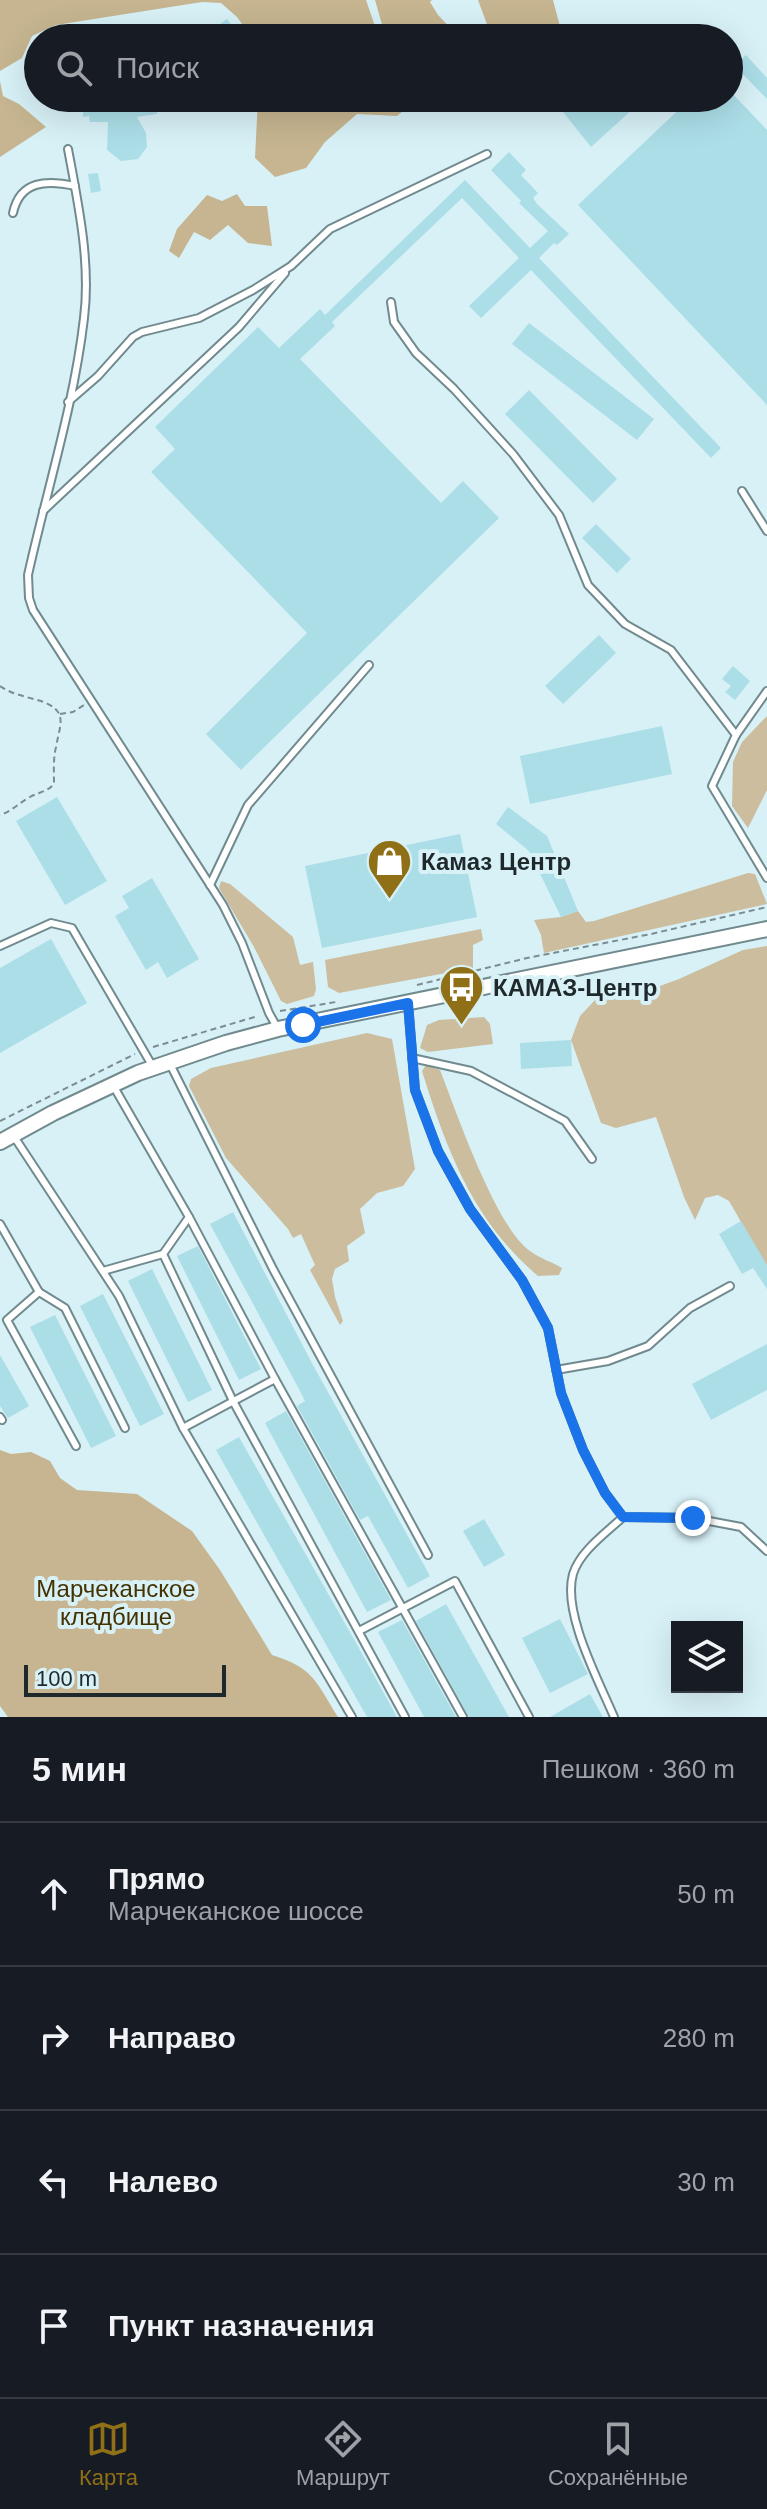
<!DOCTYPE html>
<html lang="ru">
<head>
<meta charset="utf-8">
<style>
  body { margin:0; font-family:Arial,sans-serif; background:#242831; color:#f1f3f6 }
  .controls { position:absolute; right:24px; bottom:24px; display:grid; overflow:hidden; border-radius:0px; box-shadow:0 8px 32px #0002 }
  .controls button { width:72px; height:72px; display:grid; place-items:center; padding:0; border:0; border-bottom:2px solid #363941; background:#171b24; color:#f1f3f6; font:40px sans-serif }
  .scale { position:absolute; left:24px; bottom:20px; width:202px; box-sizing:border-box; padding-left:8px; border:4px solid #1f292b; border-top:0; font-size:22px; line-height:28px; white-space:nowrap; color:#1f292b; -webkit-text-stroke:6px #d7f1f7; paint-order:stroke }
  .stop { position:absolute; width:24px; height:24px; margin:-18px; border:6px solid #1a73e8; border-radius:50%; background:#fff }
  .stop.end { background:#1a73e8; border-color:#fff; box-shadow:0 2px 8px #0008 }
  .list { margin:0; padding:0; list-style:none }
  h2 { display:flex; justify-content:space-between; align-items:center; height:104px; margin:0; padding:0 32px; font-size:34px }
  h2 small { font-size:26px; font-weight:400; color:#9ea1a6 }
  .list li { display:grid; grid-template-columns:52px 1fr auto; gap:24px; align-items:center; box-sizing:border-box; height:144px; padding:0 32px; border-top:2px solid #363941 }
  .list b { display:block; font-size:30px; white-space:nowrap }
  .list p { margin:0; font-size:26px; white-space:nowrap; color:#9ea1a6 }
  .list em { font-size:26px; font-style:normal; color:#9ea1a6 }
  .icon { flex:none; width:44px; height:44px; fill:none; stroke:currentColor; stroke-width:2; stroke-linecap:round; stroke-linejoin:round }
  .map { position:relative; flex:none; width:767px; height:1717px; overflow:hidden }
  .search { position:absolute; background:#171b24; box-shadow:0 8px 32px #0002; left:24px; right:24px; top:24px; height:88px; display:flex; align-items:center; gap:20px; box-sizing:border-box; padding:0 28px; border-radius:44px; color:#9ea1a6; font-size:30px }
  .sheet { height:680px; background:#171b24 }
  nav { display:flex; justify-content:space-around; align-items:center; box-sizing:border-box; height:112px; border-top:2px solid #363941; background:#171b24; font-size:22px; color:#9ea1a6 }
  nav a { display:grid; justify-items:center; gap:4px }
  nav .on { color:#907016 }
  .map>svg:first-child { display:block }
  .green { fill:#cbbd9d }
  .forest { fill:#c6b590 }
  .building { fill:#acdee8 }
  .lines { fill:none; stroke-linecap:round; stroke-linejoin:round }
  .service-casing { stroke:#718a8e; stroke-width:10 }
  .tertiary-casing { stroke:#718a8e; stroke-width:18 }
  .path { stroke:#7b8d91; stroke-width:2; stroke-dasharray:6 4; stroke-linecap:butt }
  .service { stroke:#fff; stroke-width:6 }
  .tertiary { stroke:#fff; stroke-width:14 }
  .route { stroke:#1a73e8; stroke-width:10 }
  .labels { text-anchor:middle; dominant-baseline:central; stroke-width:8; stroke-linejoin:round; paint-order:stroke }
  .poi-label { font-size:24px; font-weight:bold; fill:#1f292b; stroke:#d7f1f7; text-anchor:start }
  .park-label { font-size:24px; fill:#443201; stroke:#d7f1f7 }
</style>
</head>
<body>
<div class="map">
<svg width="767" height="1717" viewBox="0 0 767 1717">
  <rect width="100%" height="100%" fill="#d7f1f7"/>
  <g class="green">
    <path d="M 767,716 L 767,790 L 748,828 L 732,806 L 733,762 L 742,742 Z"/>
    <path d="M 748,873 L 755,874 L 767,904 L 544,953 L 541,935 L 534,920 L 561,917 L 578,911 L 586,922 L 594,921 Z"/>
    <path d="M 221,881 L 230,884 L 293,937 L 300,965 L 313,962 L 316,989 L 314,996 L 287,1004 L 281,1001 L 254,947 L 219,888 Z"/>
    <path d="M 481,929 L 483,940 L 473,945 L 473,968 L 339,993 L 328,987 L 325,960 Z"/>
    <path d="M 767,946 L 767,1267 L 729,1201 L 718,1195 L 705,1198 L 695,1220 L 684,1197 L 656,1117 L 616,1128 L 601,1123 L 571,1040 L 580,1016 L 597,998 L 649,990 L 679,979 L 743,950 Z"/>
    <path d="M 484,1017 L 490,1024 L 493,1044 L 428,1052 L 420,1048 L 427,1025 L 439,1020 Z"/>
    <path d="M 367,1033 L 392,1039 L 415,1169 L 403,1186 L 377,1193 L 360,1209 L 365,1233 L 347,1246 L 349,1261 L 335,1269 L 332,1279 L 335,1297 L 343,1321 L 340,1325 L 310,1270 L 315,1265 L 301,1234 L 293,1238 L 288,1229 L 226,1158 L 189,1086 L 191,1079 L 211,1068 Z"/>
    <path d="M 426,1065 L 440,1070 C 456,1111 496,1228 530,1251 C 539,1258 552,1262 562,1268 L 559,1275 L 538,1276 C 473,1221 447,1151 422,1071 Z"/>
  </g>
  <g class="forest">
    <path d="M 0,0 L 366,0 L 379,38 L 252,38 L 237,17 L 221,3 L 202,2 L 56,25 L 32,36 L 22,58 L 0,71 Z"/>
    <path d="M 375,0 L 432,0 L 430,2 L 438,15 L 460,38 L 390,38 L 383,28 Z"/>
    <path d="M 478,0 L 553,0 L 563,38 L 499,38 L 488,27 Z"/>
    <path d="M 0,81 L 3,96 L 19,104 L 46,127 L 0,157 Z"/>
    <path d="M 258,98 L 406,98 L 409,106 L 397,116 L 357,114 L 325,142 L 306,168 L 275,177 L 255,158 Z"/>
    <path d="M 237,194 L 245,206 L 267,206 L 272,246 L 248,243 L 228,225 L 210,240 L 194,232 L 179,258 L 169,251 L 177,229 L 207,195 L 222,201 Z"/>
    <path d="M 0,1450 L 11,1454 L 31,1452 L 50,1461 L 60,1478 L 77,1490 L 137,1494 L 192,1531 L 220,1570 L 272,1655 C 314,1668 316,1682 338,1717 L 8,1717 L 0,1706 Z"/>
  </g>
  <g class="building">
    <path d="M 227,19 L 242,38 L 215,38 L 210,31 Z"/>
    <path d="M 746,55 L 767,78 L 767,99 L 735,66 Z"/>
    <path d="M 729,90 L 767,130 L 767,405 L 578,205 L 691,98 L 729,98 Z"/>
    <path d="M 73,98 L 168,98 L 169,108 L 157,110 L 157,114 L 137,117 L 146,133 L 147,147 L 138,159 L 121,161 L 107,150 L 108,122 L 90,122 L 89,116 L 83,117 L 83,111 L 76,112 Z"/>
    <path d="M 552,98 L 645,98 L 591,147 Z"/>
    <path d="M 509,152 L 526,170 L 521,175 L 538,193 L 533,198 L 537,204 L 569,234 L 557,245 L 554,243 L 539,258 L 721,448 L 711,458 L 531,270 L 481,318 L 469,306 L 519,258 L 462,198 L 332,322 L 335,326 L 300,359 L 441,503 L 463,481 L 499,518 L 241,770 L 206,734 L 307,633 L 151,472 L 175,449 L 155,427 L 258,327 L 279,348 L 320,309 L 325,315 L 465,180 L 530,248 L 548,231 L 519,203 L 521,201 L 491,170 Z"/>
    <path d="M 98,173 L 101,191 L 91,193 L 88,174 Z"/>
    <path d="M 529,323 L 654,419 L 637,440 L 512,344 Z"/>
    <path d="M 529,390 L 617,479 L 593,503 L 505,414 Z"/>
    <path d="M 596,524 L 631,559 L 617,573 L 582,538 Z"/>
    <path d="M 599,635 L 616,653 L 563,704 L 545,686 Z"/>
    <path d="M 733,666 L 750,681 L 735,700 L 725,692 L 731,686 L 722,679 Z"/>
    <path d="M 662,726 L 672,774 L 530,804 L 520,756 Z"/>
    <path d="M 57,797 L 107,881 L 65,905 L 16,821 Z"/>
    <path d="M 508,807 L 547,836 L 578,911 L 561,917 L 529,851 L 496,824 Z"/>
    <path d="M 460,834 L 477,917 L 322,948 L 305,866 Z"/>
    <path d="M 152,878 L 199,959 L 167,978 L 158,962 L 146,970 L 115,916 L 129,908 L 122,896 Z"/>
    <path d="M 51,939 L 87,1003 L 0,1053 L 0,968 Z"/>
    <path d="M 571,1040 L 572,1066 L 521,1069 L 520,1043 Z"/>
    <path d="M 233,1212 L 313,1365 L 430,1576 L 408,1588 L 368,1516 L 360,1520 L 297,1406 L 305,1401 L 300,1391 L 210,1224 Z"/>
    <path d="M 741,1221 L 767,1265 L 767,1289 L 753,1268 L 742,1274 L 719,1234 Z"/>
    <path d="M 198,1246 L 261,1369 L 239,1380 L 177,1256 Z"/>
    <path d="M 152,1269 L 212,1390 L 188,1402 L 128,1281 Z"/>
    <path d="M 103,1294 L 164,1414 L 140,1426 L 80,1306 Z"/>
    <path d="M 55,1315 L 116,1436 L 91,1448 L 30,1327 Z"/>
    <path d="M 767,1344 L 767,1390 L 711,1420 L 692,1384 Z"/>
    <path d="M 0,1355 L 29,1406 L 8,1418 L 0,1406 Z"/>
    <path d="M 286,1411 L 391,1600 L 367,1612 L 265,1423 Z"/>
    <path d="M 239,1437 L 355,1641 L 397,1717 L 367,1717 L 216,1450 Z"/>
    <path d="M 484,1519 L 505,1555 L 484,1567 L 463,1531 Z"/>
    <path d="M 446,1604 L 509,1717 L 469,1717 L 416,1621 Z"/>
    <path d="M 560,1619 L 588,1674 L 550,1693 L 522,1638 Z"/>
    <path d="M 402,1620 L 456,1717 L 424,1717 L 378,1632 Z"/>
    <path d="M 590,1694 L 603,1717 L 550,1717 Z"/>
  </g>
  <g class="lines">
    <defs>
      <g id="service">
        <path d="M 68,149 C 78,203 91,263 84,318 C 74,405 47,489 28,575 L 29,598 L 33,610 L 223,905 L 242,943 L 269,1013 L 278,1029"/>
        <path d="M 13,213 C 20,180 47,180 75,186"/>
        <path d="M 391,302 L 394,322 L 416,353 L 454,389 L 513,454 L 559,515 L 588,585 L 625,624 L 671,650 L 736,735"/>
        <path d="M 68,402 L 98,376 L 133,337 L 142,332 L 199,318 L 253,290 L 291,266 L 330,229 L 487,154"/>
        <path d="M 742,491 L 767,531"/>
        <path d="M 43,511 L 239,327 L 285,273"/>
        <path d="M 767,691 L 736,735 L 712,786 L 767,878"/>
        <path d="M 210,885 L 248,805 L 369,665"/>
        <path d="M 0,946 L 51,923 L 72,928 L 153,1067"/>
        <path d="M 408,1003 L 415,1090 L 438,1151 L 470,1209 L 522,1280 L 548,1328 L 561,1393 L 583,1450 L 605,1493 L 623,1517 L 693,1518 L 741,1527 L 767,1551"/>
        <path d="M 412,1058 L 471,1071 L 565,1121 L 592,1159"/>
        <path d="M 169,1062 L 273,1269 L 428,1555"/>
        <path d="M 114,1087 L 189,1217 L 163,1254 L 233,1401 L 405,1717"/>
        <path d="M 13,1135 L 119,1296 L 183,1428 L 352,1717"/>
        <path d="M 189,1217 L 275,1379"/>
        <path d="M 0,1224 L 39,1292 L 7,1320 L 76,1446"/>
        <path d="M 103,1271 L 163,1254"/>
        <path d="M 39,1292 L 65,1308 L 125,1428"/>
        <path d="M 556,1370 L 608,1361 L 648,1346 L 690,1308 L 730,1286"/>
        <path d="M 0,1417 L 2,1420"/>
        <path d="M 183,1428 L 275,1379 L 463,1717"/>
        <path d="M 359,1631 L 455,1581 L 529,1717"/>
        <path d="M 614,1717 C 599,1681 562,1613 573,1574 C 580,1551 606,1533 623,1517"/>
      </g>
      <path id="tertiary" d="M 0,1142 L 53,1113 L 138,1073 L 226,1043 L 278,1029 L 767,929"/>
    </defs>
    <use href="#service" class="service-casing"/>
    <use href="#tertiary" class="tertiary-casing"/>
    <g class="path">
      <path d="M 0,686 C 11,694 27,697 41,701 C 69,711 60,724 56,747 C 53,759 54,772 54,784 C 47,792 39,792 30,797 C 19,803 12,811 0,815"/>
      <path d="M 60,714 L 73,712 L 84,705"/>
      <path d="M 417,985 L 527,958 L 651,934 L 767,907"/>
      <path d="M 280,1011 L 336,1002"/>
      <path d="M 153,1047 L 258,1016"/>
      <path d="M 0,1121 L 135,1054"/>
    </g>
    <use href="#service" class="service"/>
    <use href="#tertiary" class="tertiary"/>
  </g>
  <g class="lines">
    <path class="route" d="M 303,1025 L 408,1003 L 415,1090 L 438,1151 L 470,1209 L 522,1280 L 548,1328 L 561,1393 L 583,1450 L 605,1493 L 623,1517 L 693,1518"/>
  </g>
  <defs>
    <symbol id="shop-pin" viewBox="-11 -11 22 30"><path d="M0 17L-7.5 6A9.5 9.5 0 1 1 7.5 6Z" fill="#907016" stroke="#d7f1f7"/><path d="M-5-2.5h2.3a2.7 3.5 0 0 1 5.4 0H5L5.5 6h-11ZM-1.5-2.5h3a1.5 2.3 0 0 0-3 0Z" fill="#fff"/></symbol>
    <symbol id="bus-pin" viewBox="-11 -11 22 30"><path d="M0 17L-7.5 6A9.5 9.5 0 1 1 7.5 6Z" fill="#907016" stroke="#d7f1f7"/><path d="M-5-6H5V4H4V6H2V4H-2V6H-4V4H-5ZM-3.5-4V0h7V-4ZM-3.5 1.2v1.5H-2V1.2ZM2 1.2v1.5H3.5V1.2Z" fill="#fff"/></symbol>
  </defs>
  <g fill-rule="evenodd">
    <use href="#shop-pin" x="364" y="836" width="51" height="69"/>
    <use href="#bus-pin" x="436" y="962" width="51" height="69"/>
  </g>
  <g class="labels">
    <g class="poi-label">
      <text x="421" y="861">Камаз Центр</text>
      <text x="493" y="987">КАМАЗ-Центр</text>
    </g>
    <g class="park-label">
      <text x="116" y="1588">Марчеканское<tspan x="116" dy="28">кладбище</tspan></text>
    </g>
  </g>
</svg>
<div class="controls">
<button><svg class="icon" aria-label="layers" viewBox="0 0 24 24"><path d="M12 4l9 5-9 5-9-5zM3 14l9 5 9-5"/></svg></button>
</div>
<div class="scale">100 m</div>
<div class="stop" style="left:303px;top:1025px"></div>
<div class="stop end" style="left:693px;top:1518px"></div>
<div class="search"><svg class="icon" aria-label="search" viewBox="0 0 24 24"><circle cx="10" cy="10" r="6"/><path d="M15 15l6 6"/></svg>Поиск</div>
</div>
<section class="sheet">
<h2>5 мин<small>Пешком · 360 m</small></h2>
<ul class="list">
<li><svg class="icon" aria-label="ahead" viewBox="0 0 24 24"><path d="M12 20V5M6 11l6-6 6 6"/></svg><div><b>Прямо</b><p>Марчеканское шоссе</p></div><em>50 m</em></li>
<li><svg class="icon" aria-label="right" viewBox="0 0 24 24"><path d="M7 20v-9h11M14 6l5 5-5 5"/></svg><div><b>Направо</b></div><em>280 m</em></li>
<li><svg class="icon" aria-label="left" viewBox="0 0 24 24"><path d="M17 20v-9H6M10 6l-5 5 5 5"/></svg><div><b>Налево</b></div><em>30 m</em></li>
<li><svg class="icon" aria-label="arrive" viewBox="0 0 24 24"><path d="M6 21V4h12l-3 4 3 4H6"/></svg><div><b>Пункт назначения</b></div></li>
</ul>
</section>
<nav>
<a class="on"><svg class="icon" aria-label="map" viewBox="0 0 24 24"><path d="M3 6l6-2 6 2 6-2v14l-6 2-6-2-6 2zM9 4v14M15 6v14"/></svg>Карта</a>
<a><svg class="icon" aria-label="directions" viewBox="0 0 24 24"><path d="M12 3l9 9-9 9-9-9zM9 14v-3h6M13 9l2 2-2 2"/></svg>Маршрут</a>
<a><svg class="icon" aria-label="saved" viewBox="0 0 24 24"><path d="M7 4h10v16l-5-4-5 4z"/></svg>Сохранённые</a>
</nav>
</body>
</html>
